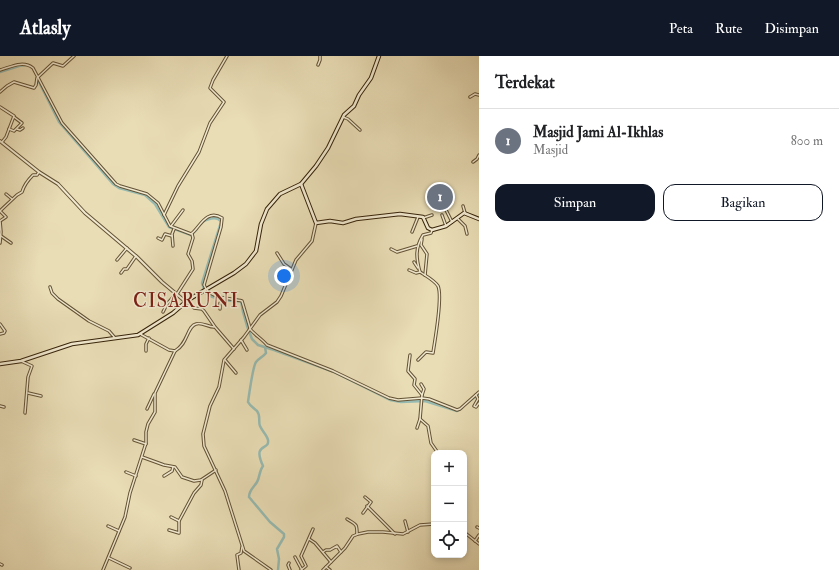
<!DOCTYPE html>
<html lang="id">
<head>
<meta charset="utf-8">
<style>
  body { margin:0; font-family:"IM FELL Double Pica",serif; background:#f2f2f2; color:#202124 }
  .controls { position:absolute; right:12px; bottom:12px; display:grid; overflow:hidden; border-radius:8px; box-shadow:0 2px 6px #0003 }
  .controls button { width:36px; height:36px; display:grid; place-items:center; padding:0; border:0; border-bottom:1px solid #e0e0e0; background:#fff; color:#202124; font:20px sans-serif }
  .you { position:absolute; left:284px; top:220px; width:14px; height:14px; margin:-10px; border:3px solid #fff; border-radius:50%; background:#1a73e8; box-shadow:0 0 0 6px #1a73e833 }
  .badge { display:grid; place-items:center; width:26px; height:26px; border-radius:50%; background:#111827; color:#fff; font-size:13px; font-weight:700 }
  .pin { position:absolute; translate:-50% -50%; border:2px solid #fff; box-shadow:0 1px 4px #0006 }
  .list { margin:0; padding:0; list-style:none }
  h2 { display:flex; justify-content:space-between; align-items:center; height:52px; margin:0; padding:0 16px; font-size:17px }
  h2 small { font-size:13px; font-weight:400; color:#757577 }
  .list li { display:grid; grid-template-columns:26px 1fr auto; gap:12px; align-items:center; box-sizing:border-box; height:64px; padding:0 16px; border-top:1px solid #e0e0e0 }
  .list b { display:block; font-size:15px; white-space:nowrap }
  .list p { margin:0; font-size:13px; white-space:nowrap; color:#757577 }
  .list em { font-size:13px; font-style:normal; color:#757577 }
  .actions { display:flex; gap:8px; padding:12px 16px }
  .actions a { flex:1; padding:9px 0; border:1px solid #111827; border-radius:12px; text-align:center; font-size:14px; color:#111827 }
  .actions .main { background:#111827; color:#fff }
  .icon { flex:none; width:22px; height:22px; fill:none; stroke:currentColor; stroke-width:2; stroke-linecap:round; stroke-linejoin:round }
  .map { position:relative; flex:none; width:479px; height:514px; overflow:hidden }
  header { display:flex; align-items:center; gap:24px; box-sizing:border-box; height:56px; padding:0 20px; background:#111827; color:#fff }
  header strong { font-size:19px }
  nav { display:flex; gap:22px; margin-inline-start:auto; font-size:14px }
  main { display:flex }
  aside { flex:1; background:#fff }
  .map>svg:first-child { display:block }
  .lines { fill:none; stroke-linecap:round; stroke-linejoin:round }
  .river { stroke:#97bbb2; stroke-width:2.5 }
  .minor-casing { stroke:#635234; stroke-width:3.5 }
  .tertiary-casing { stroke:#635234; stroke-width:4 }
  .secondary-casing { stroke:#362309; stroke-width:4.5 }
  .minor { stroke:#f1e9d0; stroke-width:1.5 }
  .tertiary { stroke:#f1e9d0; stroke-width:2 }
  .secondary { stroke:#f1e9d0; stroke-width:2.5 }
  .labels { text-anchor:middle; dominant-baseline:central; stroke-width:3; stroke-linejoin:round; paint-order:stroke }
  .quarter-label { font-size:19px; letter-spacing:1px; fill:#7a1f14; stroke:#f1e9d0 }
</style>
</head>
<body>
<header>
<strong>Atlasly</strong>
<nav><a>Peta</a><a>Rute</a><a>Disimpan</a></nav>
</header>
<main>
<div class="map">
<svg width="479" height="514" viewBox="0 0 479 514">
  <rect width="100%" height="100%" fill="#e9ddb6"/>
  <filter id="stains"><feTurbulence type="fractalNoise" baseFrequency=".005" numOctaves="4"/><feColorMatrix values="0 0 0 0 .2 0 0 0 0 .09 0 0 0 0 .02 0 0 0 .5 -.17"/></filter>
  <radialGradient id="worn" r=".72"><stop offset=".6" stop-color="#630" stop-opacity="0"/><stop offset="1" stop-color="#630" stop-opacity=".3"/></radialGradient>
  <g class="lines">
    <g class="river">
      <path d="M 0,16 L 19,10 L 25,9"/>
      <path d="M 38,24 L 59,66 L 113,128 L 119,132 L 145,139 L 155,148 L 169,171 L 191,179 L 197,173"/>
      <path d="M 202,166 C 208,163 217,159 221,166 L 202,227 C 203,230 204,234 206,237 C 212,243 233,246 241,245 L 243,256 L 247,270 L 252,283 L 258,289 L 274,294 L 334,316 L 390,344 L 401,346 L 425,345 L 457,355 L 462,352"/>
      <path d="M 265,291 L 266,297 C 263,301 259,302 256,306 C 253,310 249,339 248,346 C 250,350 254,352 257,355 C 261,360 258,365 260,370 C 262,375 267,379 268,384 C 270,395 252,386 263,410 C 259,415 260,421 257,426 C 254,431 249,434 249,441 L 270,466 L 284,478 L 284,481 L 277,493 L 279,503 L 278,514"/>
      <path d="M 468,346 L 479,338"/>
    </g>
    <defs>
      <g id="minor">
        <path d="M 318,9 L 320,4 L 320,0"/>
        <path d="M 0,14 C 11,11 23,4 33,12 L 62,67 L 116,128 L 120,130 L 147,138 L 158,147 L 170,170 L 191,178 C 199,173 206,152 222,162 L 221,171 L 204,229 C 209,243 230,242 242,245 L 250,272"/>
        <path d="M 0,36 L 7,30 L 14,26 L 34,32 L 36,29 L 37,22 L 53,7 L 63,10 L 74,0"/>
        <path d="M 470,41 L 475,38 L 479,39"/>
        <path d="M 0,51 L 14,60 L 6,81 L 2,86"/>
        <path d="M 343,61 L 348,63 L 360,74"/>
        <path d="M 9,73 L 14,75 L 22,67 L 14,61"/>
        <path d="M 17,73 L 20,74 L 23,72"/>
        <path d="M 473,106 L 477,103 L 479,99"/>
        <path d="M 6,138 L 12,143"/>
        <path d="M 441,144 L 452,166"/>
        <path d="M 463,150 L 465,157"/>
        <path d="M 164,159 L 178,130 L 199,96 L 210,67 L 224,46 L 210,32 L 213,24 L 227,0"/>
        <path d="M 442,159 L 446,170"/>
        <path d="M 423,162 L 432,159"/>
        <path d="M 457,162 L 465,170 L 467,178"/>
        <path d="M 171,170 L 183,154"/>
        <path d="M 412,176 L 418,161"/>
        <path d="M 1,180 L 11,187"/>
        <path d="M 158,182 L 162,184 L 165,178 L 172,180"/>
        <path d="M 422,183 L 421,189 L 427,198 L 425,219"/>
        <path d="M 0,187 L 1,176 L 0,165 L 6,161 L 0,155 L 17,139 L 22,136 C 24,129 28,124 33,119 L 37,119 L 39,116"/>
        <path d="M 173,190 L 172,178 L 174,173"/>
        <path d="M 391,193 L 397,196 L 417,190"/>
        <path d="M 277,197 L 284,208 L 291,213"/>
        <path d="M 117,204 L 127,192"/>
        <path d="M 414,206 L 418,212"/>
        <path d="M 409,214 L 416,217 L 420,216"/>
        <path d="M 121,217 L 124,213 L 127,213 L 136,200"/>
        <path d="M 50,231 L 52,237 L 58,243 L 89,265 L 109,275 L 115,282"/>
        <path d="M 177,238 L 193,213 L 192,205 L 188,198 L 193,182 L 192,178"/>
        <path d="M 187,246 L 194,252 L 202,253 L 204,255 L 215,271 L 234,293"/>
        <path d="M 220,253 L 220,247 L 224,245 L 226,242"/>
        <path d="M 163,256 L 167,248 L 176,238"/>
        <path d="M 0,268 L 5,275 L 4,277 L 0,278"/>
        <path d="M 250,273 C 255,279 262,283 267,289 L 333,315 L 389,342 L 398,344 L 422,342 L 429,343 L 457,354 L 460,353 L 479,336"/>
        <path d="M 140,278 L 169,294 L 175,295 C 188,288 187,270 196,268 C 202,266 208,271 214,271"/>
        <path d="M 241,284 L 247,294"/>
        <path d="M 146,295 L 146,288 L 149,282"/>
        <path d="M 410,299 L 408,315 L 415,323 L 414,329 L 422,339 L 420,363 L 428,370 L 431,387 L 438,397"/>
        <path d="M 225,304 L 236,317"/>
        <path d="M 418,304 L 426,296 L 433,297 C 435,283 443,241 438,230 C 434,224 426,220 420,216 C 416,202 415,192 423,179 L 431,177 L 432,174"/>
        <path d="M 21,305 L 32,310 L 28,321 L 25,357"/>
        <path d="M 421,328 L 424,333 L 422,339"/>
        <path d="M 28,337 L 41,340"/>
        <path d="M 476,339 L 478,343 L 474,350 L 476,351 L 479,347"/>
        <path d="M 0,350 L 4,351"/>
        <path d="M 147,353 L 154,338"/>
        <path d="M 417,372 L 420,363"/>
        <path d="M 134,384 L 146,388"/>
        <path d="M 142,401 L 164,409 L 175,411 L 182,421 L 194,425 L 201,424 L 216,414"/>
        <path d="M 126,416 L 136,420"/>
        <path d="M 164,420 L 172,415 L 173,411"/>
        <path d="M 367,450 L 395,478"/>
        <path d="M 363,457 L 371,446 L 365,441"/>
        <path d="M 434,460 L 434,462"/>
        <path d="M 171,461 L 179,465"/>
        <path d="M 347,463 C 356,469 357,467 357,478"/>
        <path d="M 405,465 L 408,476"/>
        <path d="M 108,470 L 119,475"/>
        <path d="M 477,471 L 479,472"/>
        <path d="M 169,474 L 179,477 L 179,465 L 194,437 L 201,429 L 202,424"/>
        <path d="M 464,476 L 479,488"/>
        <path d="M 309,483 L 315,487 L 331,506"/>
        <path d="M 475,485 L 479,479"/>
        <path d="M 323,496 L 326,494 L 330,494 L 337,490 L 341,496"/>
        <path d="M 295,501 L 302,514"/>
        <path d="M 109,502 L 130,512"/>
        <path d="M 289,507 L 288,509 L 290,514"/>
        <path d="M 0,508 L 2,509"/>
        <path d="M 326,511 L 330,514"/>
        <path d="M 103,514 L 125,461 L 130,437 L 146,387 L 146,376 L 148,368 L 155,356 L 155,337 L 175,295"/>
        <path d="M 239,514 L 237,499 L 241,497 L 242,491"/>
        <path d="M 271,514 L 244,495 L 225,435 L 204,390 L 203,378 L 210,350 L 219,331 L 224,304 L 244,281 L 260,259 L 277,246 L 281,240 L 296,204 L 312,185 L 316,167"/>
        <path d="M 301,514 L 306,510 L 301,500 L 313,473"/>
        <path d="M 323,514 L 345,492 L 353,480 L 358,478 L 368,476 L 383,476 L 403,478 L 420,469 L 434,468"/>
      </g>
      <path id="tertiary" d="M 0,85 L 39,116 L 58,128 L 85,157 L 137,201 L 162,226 L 186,246"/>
      <g id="secondary">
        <path d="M 301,128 L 316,167 L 330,165 L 343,167 L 356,163 L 400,158 L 423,161 L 428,172 L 432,174 L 446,170 L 464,157 L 479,163"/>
        <path d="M 0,308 L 21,305 L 72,288 L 138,279 L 173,257 L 188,244 L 234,217 L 246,208 L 256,195 L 261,168 L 267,153 L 280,138 L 301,128 L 316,110 L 328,92 L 344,59 L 354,50 L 359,39 L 371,22 L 379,0"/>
      </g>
    </defs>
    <use href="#minor" class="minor-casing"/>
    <use href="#tertiary" class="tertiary-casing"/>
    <use href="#secondary" class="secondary-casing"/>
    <use href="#minor" class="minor"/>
    <use href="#tertiary" class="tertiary"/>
    <use href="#secondary" class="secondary"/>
  </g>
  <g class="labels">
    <g class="quarter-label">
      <text x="186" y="245">CISARUNI</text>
    </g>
  </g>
  <rect width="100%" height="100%" filter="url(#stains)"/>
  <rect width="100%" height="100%" fill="url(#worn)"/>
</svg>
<div class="controls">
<button>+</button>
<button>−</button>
<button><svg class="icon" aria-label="locate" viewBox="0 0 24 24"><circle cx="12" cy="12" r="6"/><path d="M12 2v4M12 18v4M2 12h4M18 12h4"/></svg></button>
</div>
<div class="you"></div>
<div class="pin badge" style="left:440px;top:141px;background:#6b7280">1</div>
</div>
<aside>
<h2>Terdekat<small></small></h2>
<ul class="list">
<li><span class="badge" style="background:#6b7280">1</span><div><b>Masjid Jami Al-Ikhlas</b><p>Masjid</p></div><em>800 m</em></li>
</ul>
<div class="actions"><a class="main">Simpan</a><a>Bagikan</a></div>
</aside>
</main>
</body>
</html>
